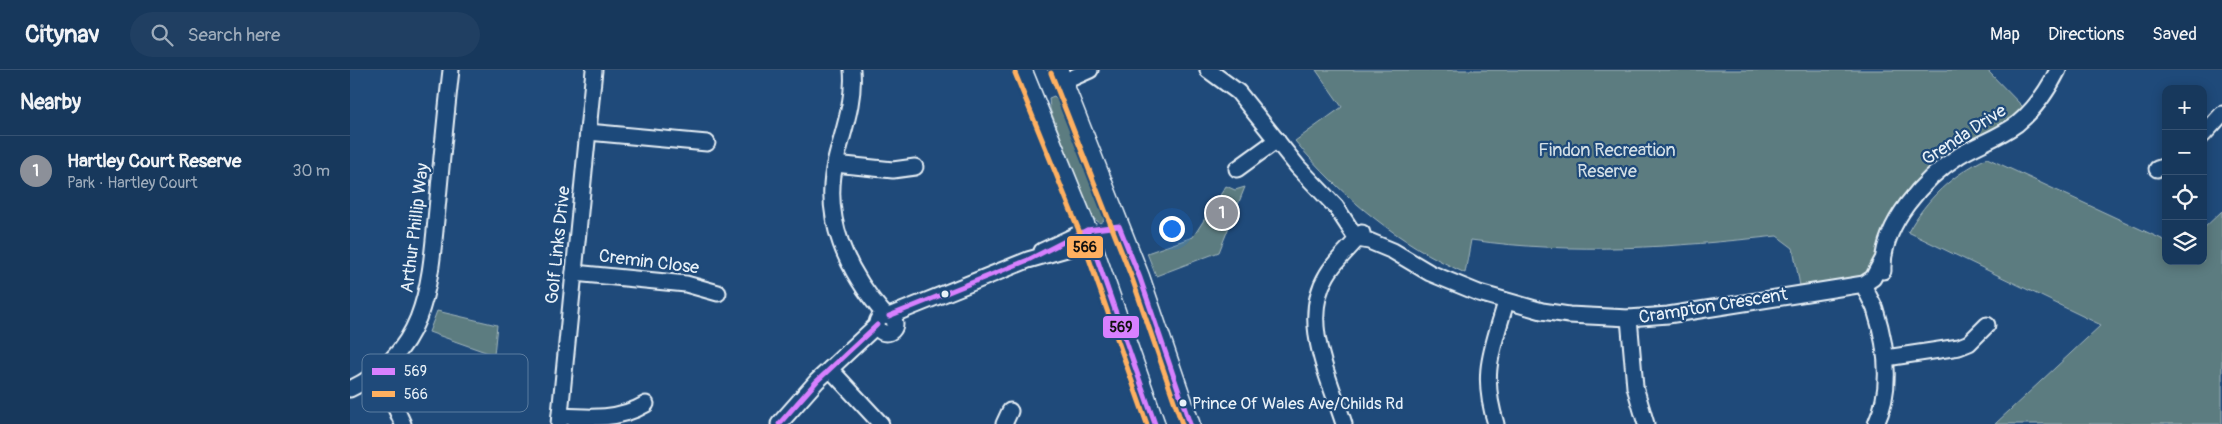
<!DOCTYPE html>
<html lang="en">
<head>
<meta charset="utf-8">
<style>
  body { margin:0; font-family:Pangolin,sans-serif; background:#203f62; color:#f1f3f6 }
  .controls { position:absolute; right:15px; top:15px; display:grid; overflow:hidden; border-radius:10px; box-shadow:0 2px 12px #0003 }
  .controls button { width:45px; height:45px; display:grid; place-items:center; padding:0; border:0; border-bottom:1px solid #365272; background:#17385c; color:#f1f3f6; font:25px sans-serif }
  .you { position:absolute; left:821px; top:158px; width:18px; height:18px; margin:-12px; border:4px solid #fff; border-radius:50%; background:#1a73e8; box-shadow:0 0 0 8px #1a73e833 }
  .badge { display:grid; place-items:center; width:32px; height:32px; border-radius:50%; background:#8c9099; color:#fff; font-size:16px; font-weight:700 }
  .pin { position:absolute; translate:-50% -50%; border:2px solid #fff; box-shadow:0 1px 5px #0006 }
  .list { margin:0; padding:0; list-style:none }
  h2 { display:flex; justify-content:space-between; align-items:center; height:65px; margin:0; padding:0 20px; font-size:21px }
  h2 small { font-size:16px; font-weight:400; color:#9eacbb }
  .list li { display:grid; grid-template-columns:32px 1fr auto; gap:15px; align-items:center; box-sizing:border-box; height:70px; padding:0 20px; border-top:1px solid #365272 }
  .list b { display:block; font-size:19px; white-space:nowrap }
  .list p { margin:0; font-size:16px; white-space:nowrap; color:#9eacbb }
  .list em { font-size:16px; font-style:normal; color:#9eacbb }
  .icon { flex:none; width:28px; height:28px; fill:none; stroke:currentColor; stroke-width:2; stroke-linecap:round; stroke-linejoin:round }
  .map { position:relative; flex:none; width:1872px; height:354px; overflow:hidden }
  header { display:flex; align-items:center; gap:30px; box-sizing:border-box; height:70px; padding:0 25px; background:#17385c; border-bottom:1px solid #365272 }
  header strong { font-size:24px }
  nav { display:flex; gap:28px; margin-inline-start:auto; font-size:18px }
  .search { width:350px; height:45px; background:#203f62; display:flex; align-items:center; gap:12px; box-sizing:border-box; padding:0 18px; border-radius:28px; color:#9eacbb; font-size:19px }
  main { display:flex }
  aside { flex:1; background:#17385c }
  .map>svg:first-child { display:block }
  .green { fill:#5c7c80; stroke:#a2b6bc }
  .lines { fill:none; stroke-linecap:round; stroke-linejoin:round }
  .minor-casing { stroke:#e8f1f8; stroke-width:19 }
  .major-casing { stroke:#e8f1f8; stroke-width:22 }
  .minor { stroke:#1f4a7a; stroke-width:15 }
  .major { stroke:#1f4a7a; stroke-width:19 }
  .bus-1-casing { stroke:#1f4a7a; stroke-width:9 }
  .bus-2-casing { stroke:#1f4a7a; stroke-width:9 }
  .bus-1 { stroke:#d880ff; stroke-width:5 }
  .bus-2 { stroke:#ffb060; stroke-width:5 }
  .bus-dot { fill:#e8f1f8; stroke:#1f4a7a; stroke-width:2 }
  .labels { text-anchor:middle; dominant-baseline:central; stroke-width:4.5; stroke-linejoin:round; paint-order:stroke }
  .bus-label { font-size:17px; fill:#e8f1f8; stroke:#1f4a7a; text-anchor:start }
  .street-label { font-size:18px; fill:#e8f1f8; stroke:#1f4a7a }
  .park-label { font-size:18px; fill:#d3dfe6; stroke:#1f4a7a }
  .key { fill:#1f4a7a; stroke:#5b7ca0; stroke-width:1 }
  .key-label { font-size:14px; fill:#e8f1f8 }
  .line-badge { stroke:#1f4a7a; stroke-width:2 }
  .pale-badge-label { font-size:14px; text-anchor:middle; font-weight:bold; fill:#111 }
</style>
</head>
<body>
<header>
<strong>Citynav</strong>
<div class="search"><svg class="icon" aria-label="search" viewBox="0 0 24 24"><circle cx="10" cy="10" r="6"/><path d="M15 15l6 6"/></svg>Search here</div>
<nav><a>Map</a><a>Directions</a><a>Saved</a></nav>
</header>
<main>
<aside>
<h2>Nearby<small></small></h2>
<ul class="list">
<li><span class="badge">1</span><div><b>Hartley Court Reserve</b><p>Park · Hartley Court</p></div><em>30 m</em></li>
</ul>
</aside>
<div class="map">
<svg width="1872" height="354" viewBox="0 0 1872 354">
  <rect width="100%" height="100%" fill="#1f4a7a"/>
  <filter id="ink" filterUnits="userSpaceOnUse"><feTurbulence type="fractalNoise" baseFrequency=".02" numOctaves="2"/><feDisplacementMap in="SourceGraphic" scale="10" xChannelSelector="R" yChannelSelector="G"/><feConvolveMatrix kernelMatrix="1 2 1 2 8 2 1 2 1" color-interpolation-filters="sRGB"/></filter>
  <g filter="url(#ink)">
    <g class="green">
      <path d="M 966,0 L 1637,0 L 1674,38 L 1650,57 L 1603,81 L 1586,93 L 1562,117 L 1529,175 L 1519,208 L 1450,216 L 1443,178 L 1427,166 C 1325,177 1224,185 1121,170 L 1115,203 C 1047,172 993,128 945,71 L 992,37 Z"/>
      <path d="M 704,26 L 716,39 L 720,56 L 754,142 L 754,150 L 750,153 L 740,146 L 732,133 L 715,78 L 700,39 L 699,28 Z"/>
      <path d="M 1637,88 L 1816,171 L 1816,191 L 1853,191 L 1853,159 L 1872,141 L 1872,354 L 1645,354 L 1751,255 L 1558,162 C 1577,128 1602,105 1637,88 Z"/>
      <path d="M 876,116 L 885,120 L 895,117 L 869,182 L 806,206 L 797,183 L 843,167 Z"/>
      <path d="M 87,241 L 147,255 L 144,285 L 79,262 Z"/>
    </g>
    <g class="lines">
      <defs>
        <g id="minor">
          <path d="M 502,0 C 505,31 493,61 486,90 C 471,148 498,203 535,245"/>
          <path d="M 858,0 L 888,22 L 948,97 L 986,137 L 1007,169 L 1019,171 L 1043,181 L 1080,203 L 1129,223 L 1192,241 L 1219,245 L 1279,248 L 1318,245 L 1514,214 L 1523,208 L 1532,191"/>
          <path d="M 713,12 L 740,0"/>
          <path d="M 238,62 L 357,73"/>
          <path d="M 1853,65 L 1872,44"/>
          <path d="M 485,94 L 543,100 L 565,97"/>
          <path d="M 887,99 L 927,70"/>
          <path d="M 1807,99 L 1816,96"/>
          <path d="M 692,181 L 737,160"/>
          <path d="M 1533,201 C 1531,155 1574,108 1610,85 C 1629,74 1649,67 1667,54 C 1684,40 1698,20 1708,0"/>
          <path d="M 224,203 L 336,214 L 368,223"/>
          <path d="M 1514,214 C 1516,224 1522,230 1525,239 C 1537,277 1543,318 1526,354"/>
          <circle cx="536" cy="254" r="9"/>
          <path d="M 539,246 L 678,190 L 741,172"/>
          <path d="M 1279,248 L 1285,317 L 1296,354"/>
          <path d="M 1536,288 L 1609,277 L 1619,273 L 1637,255"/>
          <path d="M 480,299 L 531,354"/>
          <path d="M 24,305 L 44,334 L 53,354"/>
          <path d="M 0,319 C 81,281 80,207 88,129 C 92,86 96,43 101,0"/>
          <path d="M 210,346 C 241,348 269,350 296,334"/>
          <path d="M 209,354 L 244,0"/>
          <path d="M 429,354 L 467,311 L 527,255"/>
          <path d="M 654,354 L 660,341"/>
          <path d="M 994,354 C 980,309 949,251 977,205 C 986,189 1001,178 1012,163"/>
          <path d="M 1146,354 C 1130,303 1142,281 1156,232"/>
        </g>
        <g id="major">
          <path d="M 672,0 L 737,160 L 805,354"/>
          <path d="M 708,0 L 790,208 L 840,354"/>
        </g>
      </defs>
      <use href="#minor" class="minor-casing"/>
      <use href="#major" class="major-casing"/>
      <use href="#minor" class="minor"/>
      <use href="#major" class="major"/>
      <defs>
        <g id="bus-1">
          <path d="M 737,160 L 805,354"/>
          <path d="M 539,246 L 678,190 L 737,160 L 769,156 L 790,208 L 840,354"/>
          <path d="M 429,354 L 467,311 L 527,255"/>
        </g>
        <g id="bus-2">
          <path d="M 665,3 L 730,163 L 797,354"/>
          <path d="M 701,3 L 783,211 L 832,354"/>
        </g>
      </defs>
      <use href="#bus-1" class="bus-1-casing"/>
      <use href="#bus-2" class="bus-2-casing"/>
      <use href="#bus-1" class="bus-1"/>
      <use href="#bus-2" class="bus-2"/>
    </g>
  </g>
  <g class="bus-dot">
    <circle cx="595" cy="224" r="4.5"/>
    <circle cx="833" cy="333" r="4.5"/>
  </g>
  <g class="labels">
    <g class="bus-label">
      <text x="842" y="333">Prince Of Wales Ave/Childs Rd</text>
    </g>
    <g class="street-label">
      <text transform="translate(1614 65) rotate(-33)">Grenda Drive</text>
      <text transform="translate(65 158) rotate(-83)">Arthur Phillip Way</text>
      <text transform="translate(208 175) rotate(-84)">Golf Links Drive</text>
      <text transform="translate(299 192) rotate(7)">Cremin Close</text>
      <text transform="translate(1363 236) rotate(-9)">Crampton Crescent</text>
    </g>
    <g class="park-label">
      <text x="1257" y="80">Findon Recreation<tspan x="1257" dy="21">Reserve</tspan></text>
    </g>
  </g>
  <rect x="12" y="284" width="166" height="58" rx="8" class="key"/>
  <rect x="22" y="298" width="23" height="7" fill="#d880ff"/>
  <rect x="22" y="321" width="23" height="6" fill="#ffb060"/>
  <g class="key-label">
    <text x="54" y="306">569</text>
    <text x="54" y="329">566</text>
  </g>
  <g class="line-badge">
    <rect x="716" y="165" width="38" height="24" rx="5" fill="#ffb060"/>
    <rect x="752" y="245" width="38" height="24" rx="5" fill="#d880ff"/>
  </g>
  <g class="pale-badge-label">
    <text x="735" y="182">566</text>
    <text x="771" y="262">569</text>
  </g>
</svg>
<div class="controls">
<button>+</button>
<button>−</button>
<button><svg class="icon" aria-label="locate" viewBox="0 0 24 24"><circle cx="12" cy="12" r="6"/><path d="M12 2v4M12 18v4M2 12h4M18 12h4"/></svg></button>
<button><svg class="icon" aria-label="layers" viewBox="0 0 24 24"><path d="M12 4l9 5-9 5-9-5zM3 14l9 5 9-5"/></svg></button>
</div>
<div class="you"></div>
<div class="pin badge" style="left:872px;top:143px">1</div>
</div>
</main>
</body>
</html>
